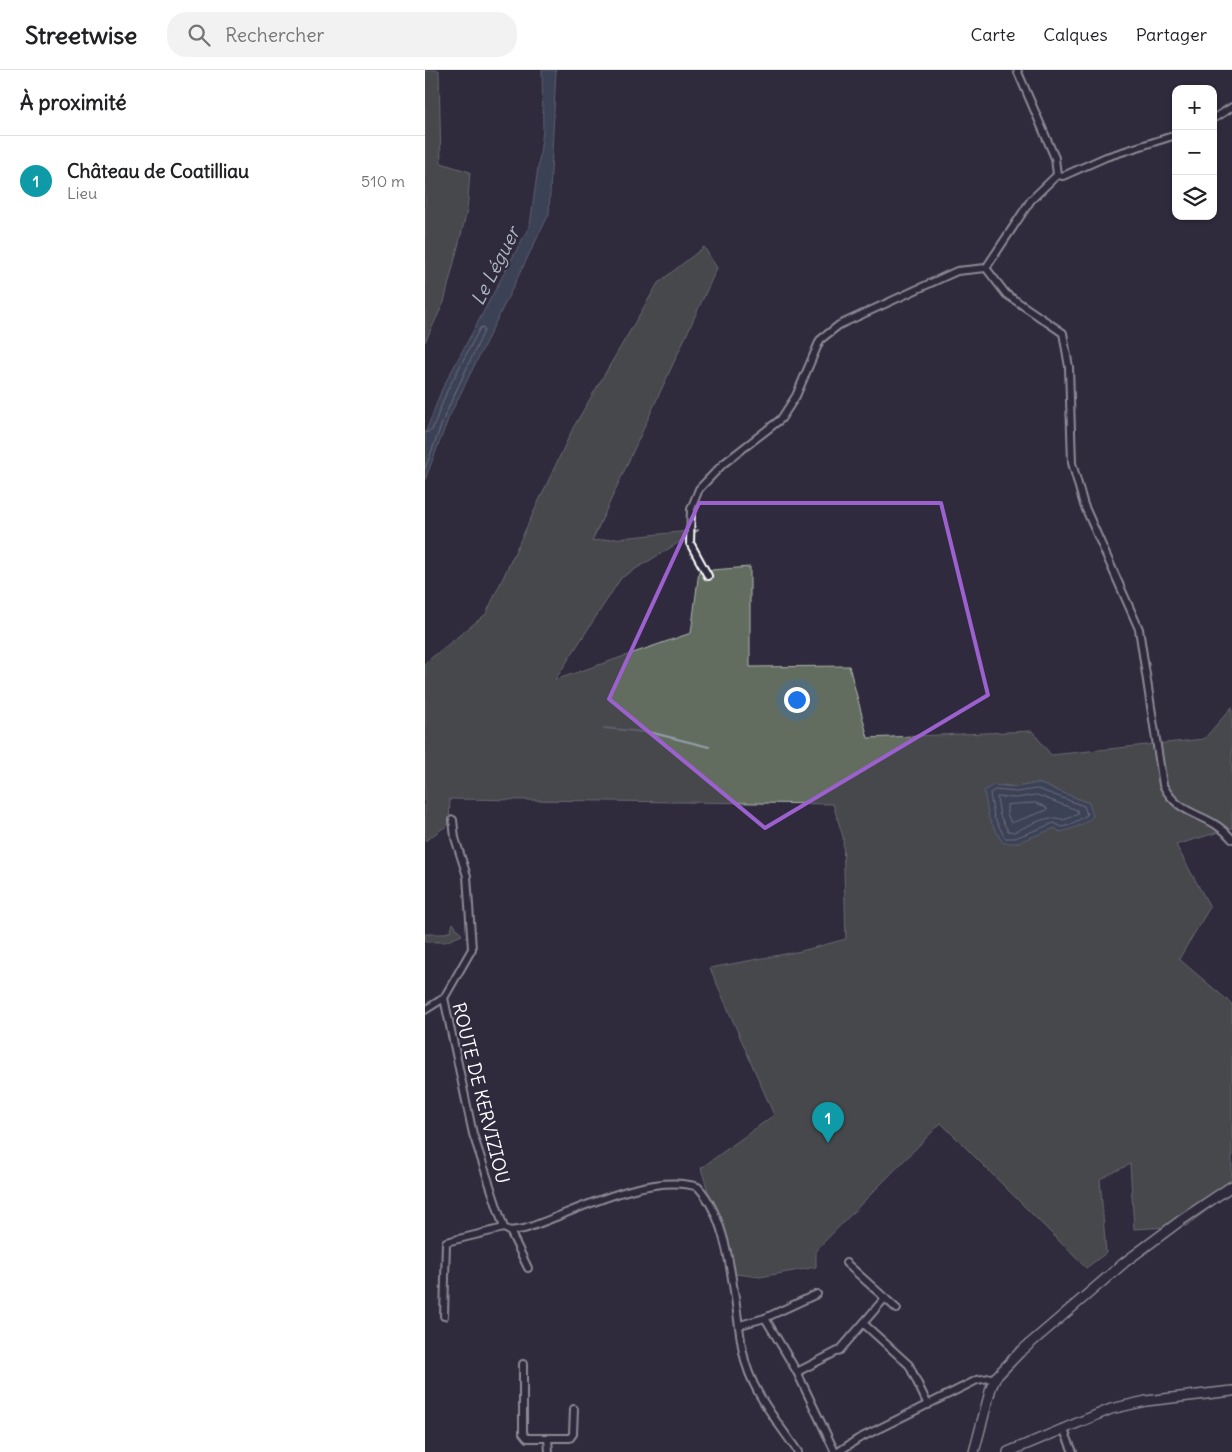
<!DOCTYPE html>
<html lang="fr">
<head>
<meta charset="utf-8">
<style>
  body { margin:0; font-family:Delius,sans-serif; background:#f2f2f2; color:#202124 }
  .controls { position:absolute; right:15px; top:15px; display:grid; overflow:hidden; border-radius:10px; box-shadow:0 1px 4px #0004 }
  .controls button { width:45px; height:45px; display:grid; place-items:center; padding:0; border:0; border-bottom:1px solid #e0e0e0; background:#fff; color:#202124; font:25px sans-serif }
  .you { position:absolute; left:371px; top:629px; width:18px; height:18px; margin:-12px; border:4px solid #fff; border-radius:50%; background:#1a73e8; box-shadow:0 0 0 8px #1a73e833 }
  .badge { display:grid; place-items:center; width:32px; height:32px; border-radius:50%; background:#7c3aed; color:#fff; font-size:16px; font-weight:700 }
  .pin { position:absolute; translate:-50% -41px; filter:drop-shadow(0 1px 2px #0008) }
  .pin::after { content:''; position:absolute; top:26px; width:18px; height:15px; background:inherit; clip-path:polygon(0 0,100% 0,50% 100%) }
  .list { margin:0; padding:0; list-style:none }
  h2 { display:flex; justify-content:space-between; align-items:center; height:65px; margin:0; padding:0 20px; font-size:21px }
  h2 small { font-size:16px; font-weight:400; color:#757577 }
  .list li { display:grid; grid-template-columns:32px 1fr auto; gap:15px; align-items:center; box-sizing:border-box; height:90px; padding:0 20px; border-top:1px solid #e0e0e0 }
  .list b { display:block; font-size:19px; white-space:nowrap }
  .list p { margin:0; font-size:16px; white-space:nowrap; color:#757577 }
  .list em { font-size:16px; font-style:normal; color:#757577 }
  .icon { flex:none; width:28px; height:28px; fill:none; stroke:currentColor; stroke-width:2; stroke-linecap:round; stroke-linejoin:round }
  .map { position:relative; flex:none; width:807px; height:1382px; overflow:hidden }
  header { display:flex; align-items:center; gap:30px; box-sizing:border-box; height:70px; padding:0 25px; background:#fff; border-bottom:1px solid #e0e0e0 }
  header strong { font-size:24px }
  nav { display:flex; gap:28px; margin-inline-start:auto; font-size:18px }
  .search { width:350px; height:45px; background:#f2f2f2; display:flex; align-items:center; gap:12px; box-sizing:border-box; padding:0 18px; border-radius:20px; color:#757577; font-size:19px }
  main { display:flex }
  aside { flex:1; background:#fff }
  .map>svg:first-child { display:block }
  .green { fill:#626d61; stroke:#b0b6b0; fill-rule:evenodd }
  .water { fill:#4c5f77; stroke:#949fad }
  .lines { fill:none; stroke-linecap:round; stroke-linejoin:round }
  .shore { stroke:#b7bfc9; stroke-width:1 }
  .stream { stroke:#949fad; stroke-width:2 }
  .street-casing { stroke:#fff; stroke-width:10 }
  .secondary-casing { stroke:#fff; stroke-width:12 }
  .street { stroke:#2f2a3d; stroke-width:6 }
  .secondary { stroke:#2f2a3d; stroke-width:9 }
  .marked { fill:none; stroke:#9c61cf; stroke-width:4; stroke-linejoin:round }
  .labels { text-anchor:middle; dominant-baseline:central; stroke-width:4.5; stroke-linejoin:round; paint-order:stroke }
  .street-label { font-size:18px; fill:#fff; stroke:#2f2a3d }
  .water-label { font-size:19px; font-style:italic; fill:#aeb7c2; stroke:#2f2a3d }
</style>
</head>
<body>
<header>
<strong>Streetwise</strong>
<div class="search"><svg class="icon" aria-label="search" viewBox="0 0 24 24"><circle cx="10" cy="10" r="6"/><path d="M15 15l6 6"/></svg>Rechercher</div>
<nav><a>Carte</a><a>Calques</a><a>Partager</a></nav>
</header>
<main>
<aside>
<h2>À proximité<small></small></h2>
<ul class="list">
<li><span class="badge" style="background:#0f9aa8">1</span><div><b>Château de Coatilliau</b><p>Lieu</p></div><em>510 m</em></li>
</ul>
</aside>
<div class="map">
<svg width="807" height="1382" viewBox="0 0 807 1382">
  <rect width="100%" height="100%" fill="#2f2a3d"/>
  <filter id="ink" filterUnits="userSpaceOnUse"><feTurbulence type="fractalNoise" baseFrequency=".02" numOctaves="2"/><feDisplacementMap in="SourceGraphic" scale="10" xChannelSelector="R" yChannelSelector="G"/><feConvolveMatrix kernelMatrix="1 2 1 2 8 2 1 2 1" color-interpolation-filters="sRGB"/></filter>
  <g filter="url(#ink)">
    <g class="green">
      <path d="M 0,0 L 14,0 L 16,93 L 45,102 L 42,141 L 19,232 L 0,272 Z"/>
      <path d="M 279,177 L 292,198 L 167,471 L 274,460 L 196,508 L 130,610 L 266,563 L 274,501 L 325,497 L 325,597 L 424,596 L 443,668 L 607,661 L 626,685 L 779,669 L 807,637 L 807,758 L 751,775 L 785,837 L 754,889 L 807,934 L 807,1121 L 761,1156 L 709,1159 L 705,1094 L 675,1109 L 681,1183 L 661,1198 L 516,1053 L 391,1180 L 391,1197 L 335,1207 L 311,1204 L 303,1188 L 276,1098 L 349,1045 L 285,898 L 376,881 L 421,869 L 418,767 L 408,734 L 25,729 L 24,754 L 0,771 L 0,593 L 61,544 L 148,358 L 233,213 ZM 613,713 L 664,733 L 635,762 L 630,758 L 622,760 L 578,715 L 591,717 Z"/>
      <path d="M 28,853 L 37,865 L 20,872 L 0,872 L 0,864 L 17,864 L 26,861 Z"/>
    </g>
    <g class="water">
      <path d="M 117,0 L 131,0 L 124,144 L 24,347 L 0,410 L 0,364 L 17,319 L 105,155 L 118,61 Z"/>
      <path d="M 613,713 L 664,733 L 668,746 C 659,755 648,759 635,762 L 630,758 L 591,773 L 578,773 L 564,749 L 559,721 L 568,715 L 591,717 Z"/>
    </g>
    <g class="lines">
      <g class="shore">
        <path d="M 0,363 L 7,360 L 22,321 L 55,258 L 58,257 L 59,261 L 20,345 L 0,399"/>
        <path d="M 613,719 L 659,736 L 662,745 L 645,755 L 637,757 L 629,753 L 590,768 L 580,768 L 569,747 L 565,723 L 570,720 L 591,722 Z"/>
        <path d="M 612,725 L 652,740 L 653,744 L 639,750 C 623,743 604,756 589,762 L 583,761 L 575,746 L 572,727 L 591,728 Z"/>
        <path d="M 611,733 L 621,737 L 622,740 L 586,753 L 582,744 L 582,735 Z"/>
      </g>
      <path class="stream" d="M 179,658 L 228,663 L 284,677"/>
      <defs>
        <g id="street">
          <path d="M 788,49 L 807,37"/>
          <path d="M 632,105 L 638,106 L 681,87 L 751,65"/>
          <path d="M 561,198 L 581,224 L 638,263 L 644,297 L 647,393 L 659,435 L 714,559 L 738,715 C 755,749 784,741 807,769"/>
          <path d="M 561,198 L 606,130 L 632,105 L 630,88 L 592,0"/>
          <path d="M 283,506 L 265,473 L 266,439 L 274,419 L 298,394 L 356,349 L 371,326 L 395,270 L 414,255 L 532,201 L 561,198"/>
          <path d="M 19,928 L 48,1064 L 79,1158 L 85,1161 L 99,1159 C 148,1143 223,1101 273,1117 C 307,1153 309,1236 318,1282 C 325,1320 352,1351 373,1382"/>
          <path d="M 0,940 L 19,928 L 47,879 L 42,806 L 30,768 L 28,750"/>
          <path d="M 85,1161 L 103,1198"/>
          <path d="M 421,1193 L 472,1239"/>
          <path d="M 19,1246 L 21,1172 L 79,1158"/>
          <path d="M 340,1248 L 372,1302 L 410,1382"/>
          <path d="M 439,1254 L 484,1295 L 503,1335"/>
          <path d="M 315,1255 L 340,1248 L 392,1224"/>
          <path d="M 98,1294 L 98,1363 L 102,1368 L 145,1368 L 148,1364 L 149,1339"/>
          <path d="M 372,1302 L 415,1280 L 460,1228"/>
          <path d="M 638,1358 L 648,1382"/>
          <path d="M 123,1368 L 124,1382"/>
          <path d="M 413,1382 L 433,1369 L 552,1310 L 571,1307"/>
        </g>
        <g id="secondary">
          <path d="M 549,1382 L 566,1318 L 571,1307 L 594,1283 L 700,1192 L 755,1151 L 807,1116"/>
          <path d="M 583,1382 L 686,1339 L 721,1331 L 807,1321"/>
        </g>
      </defs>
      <use href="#street" class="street-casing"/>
      <use href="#secondary" class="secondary-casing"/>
      <use href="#street" class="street"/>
      <use href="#secondary" class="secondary"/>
    </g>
  </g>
  <path d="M0 0H807V1382H0ZM 274,433 L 516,433 L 563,625 L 340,758 L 184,629 Z" fill="#2f2a3d" fill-opacity=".55" fill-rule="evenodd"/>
  <path class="marked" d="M 274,433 L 516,433 L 563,625 L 340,758 L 184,629 Z"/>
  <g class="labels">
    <g class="street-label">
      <text transform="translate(56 1023) rotate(76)">ROUTE DE KERVIZIOU</text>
    </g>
    <g class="water-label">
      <text transform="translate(70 196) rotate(-63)">Le Léguer</text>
    </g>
  </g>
</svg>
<div class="controls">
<button>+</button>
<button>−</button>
<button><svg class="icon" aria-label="layers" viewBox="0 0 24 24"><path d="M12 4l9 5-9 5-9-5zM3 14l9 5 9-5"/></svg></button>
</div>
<div class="you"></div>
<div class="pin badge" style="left:403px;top:1073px;background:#0f9aa8">1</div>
</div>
</main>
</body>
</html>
